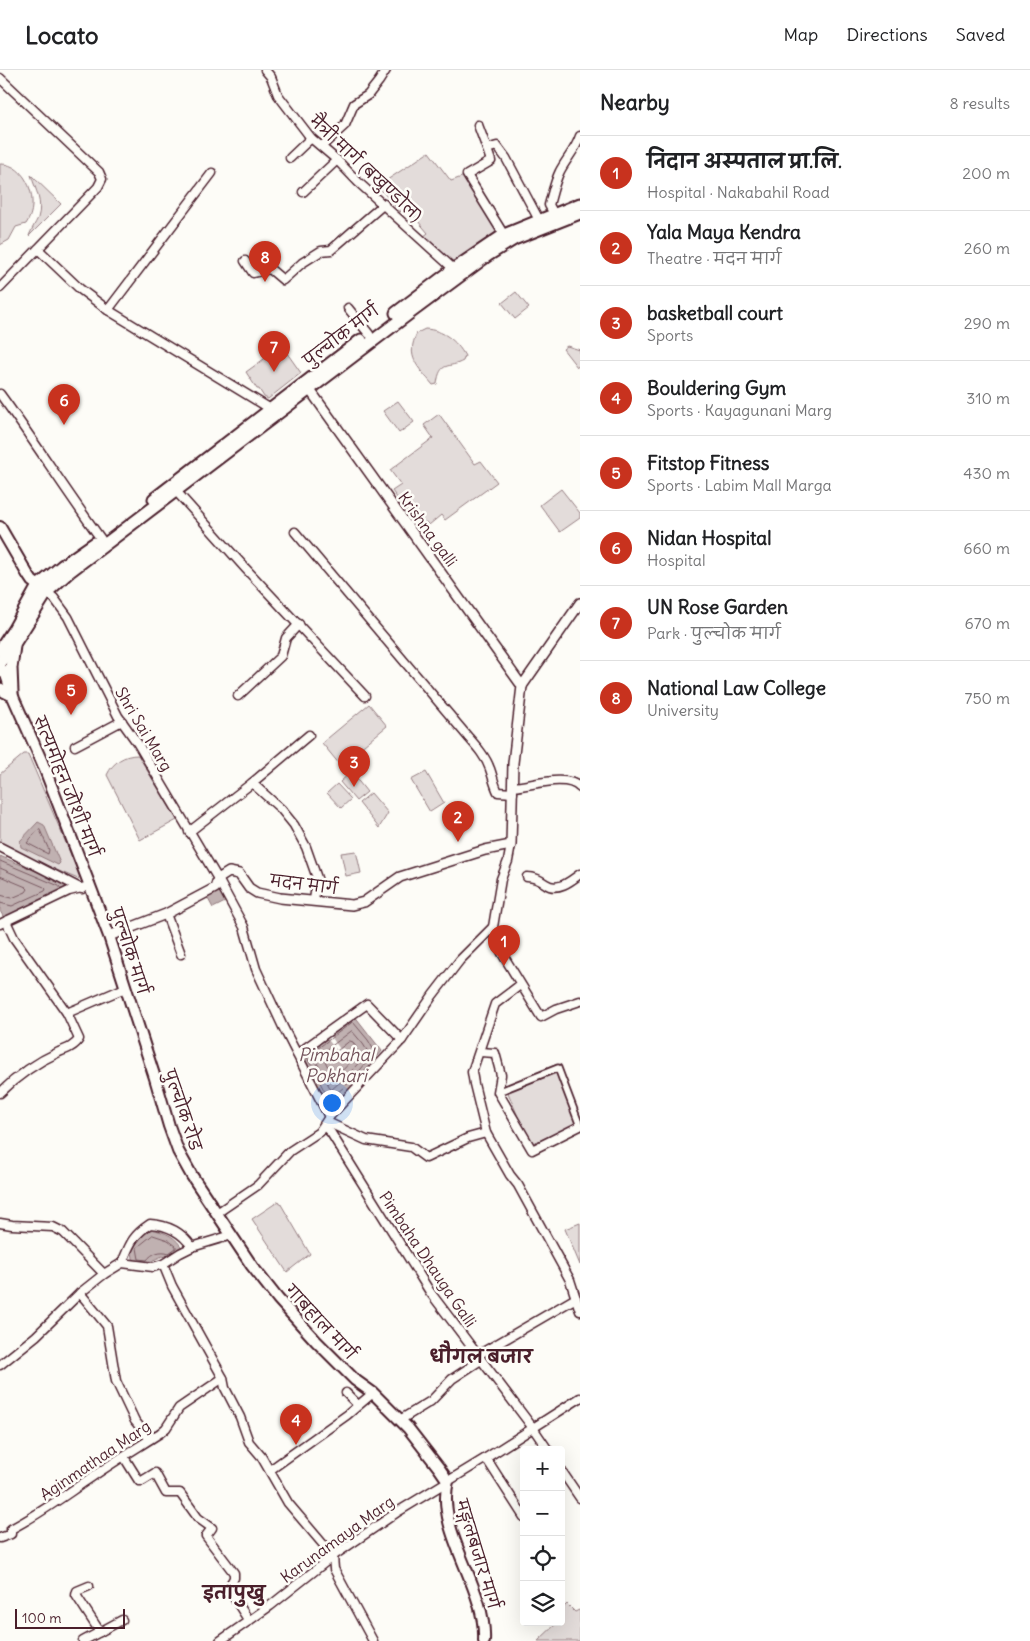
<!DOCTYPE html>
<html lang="en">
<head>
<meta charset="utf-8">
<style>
  body { margin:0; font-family:Delius,"Playpen Sans Deva",sans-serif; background:#f2f2f2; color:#202124 }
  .controls { position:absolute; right:15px; bottom:15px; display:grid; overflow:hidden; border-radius:5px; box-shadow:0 5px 20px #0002 }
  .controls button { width:45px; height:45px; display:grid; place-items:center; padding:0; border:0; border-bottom:1px solid #e0e0e0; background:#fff; color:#202124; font:25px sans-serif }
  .scale { position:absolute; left:15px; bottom:12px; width:110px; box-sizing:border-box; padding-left:5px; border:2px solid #4a1f2b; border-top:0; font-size:14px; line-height:18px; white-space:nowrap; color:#4a1f2b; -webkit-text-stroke:4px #fdfcf7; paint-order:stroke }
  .you { position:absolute; left:331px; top:1032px; width:18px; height:18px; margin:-12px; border:4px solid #fff; border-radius:50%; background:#1a73e8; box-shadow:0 0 0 8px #1a73e833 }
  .badge { display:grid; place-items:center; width:32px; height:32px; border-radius:50%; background:#c8321e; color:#fff; font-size:16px; font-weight:700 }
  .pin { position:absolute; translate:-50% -41px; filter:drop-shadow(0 1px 2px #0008) }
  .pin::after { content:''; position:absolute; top:26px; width:18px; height:15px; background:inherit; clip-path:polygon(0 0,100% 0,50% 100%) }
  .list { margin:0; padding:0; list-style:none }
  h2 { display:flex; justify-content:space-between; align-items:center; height:65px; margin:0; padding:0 20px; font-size:21px }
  h2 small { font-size:16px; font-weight:400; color:#757577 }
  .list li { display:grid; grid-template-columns:32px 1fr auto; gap:15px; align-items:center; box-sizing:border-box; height:75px; padding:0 20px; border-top:1px solid #e0e0e0 }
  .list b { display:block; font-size:19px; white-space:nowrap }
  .list p { margin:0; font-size:16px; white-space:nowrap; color:#757577 }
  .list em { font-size:16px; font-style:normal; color:#757577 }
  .icon { flex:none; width:28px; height:28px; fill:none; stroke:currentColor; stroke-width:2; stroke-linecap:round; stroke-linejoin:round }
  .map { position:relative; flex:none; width:580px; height:1571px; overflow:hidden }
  header { display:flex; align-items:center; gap:30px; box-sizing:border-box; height:70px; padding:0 25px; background:#fff; border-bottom:1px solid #e0e0e0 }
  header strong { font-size:24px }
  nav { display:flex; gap:28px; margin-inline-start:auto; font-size:18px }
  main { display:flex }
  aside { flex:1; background:#fff }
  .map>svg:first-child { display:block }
  .green { fill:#e3dcda; stroke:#967e82 }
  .water { fill:#c0b1b1; stroke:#91777b }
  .pier { fill:#fdfcf7 }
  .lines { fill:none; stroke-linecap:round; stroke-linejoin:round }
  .shore { stroke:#795961; stroke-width:1 }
  .pedestrian-casing { stroke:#4a1f2b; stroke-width:9 }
  .minor-casing { stroke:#4a1f2b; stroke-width:11 }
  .tertiary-casing { stroke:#4a1f2b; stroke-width:12 }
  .secondary-casing { stroke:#4a1f2b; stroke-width:14 }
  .primary-casing { stroke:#4a1f2b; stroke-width:15 }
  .pedestrian { stroke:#fdfcf7; stroke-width:5.5 }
  .minor { stroke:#fdfcf7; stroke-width:8 }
  .tertiary { stroke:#fdfcf7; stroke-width:9 }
  .secondary { stroke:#fdfcf7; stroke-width:10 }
  .primary { stroke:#fdfcf7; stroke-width:11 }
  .labels { text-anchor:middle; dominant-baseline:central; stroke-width:5; stroke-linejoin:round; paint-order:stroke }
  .street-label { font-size:16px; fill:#4a1f2b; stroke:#fdfcf7 }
  .water-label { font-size:18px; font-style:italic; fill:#73525a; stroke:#fdfcf7 }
  .neighbourhood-label { font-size:18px; font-weight:bold; fill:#4a1f2b; stroke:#fdfcf7 }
</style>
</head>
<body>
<header>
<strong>Locato</strong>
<nav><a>Map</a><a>Directions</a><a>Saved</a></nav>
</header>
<main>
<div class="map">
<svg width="580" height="1571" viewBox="0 0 580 1571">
  <rect width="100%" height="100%" fill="#fdfcf7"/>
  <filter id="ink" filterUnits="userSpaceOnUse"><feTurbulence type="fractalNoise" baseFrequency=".02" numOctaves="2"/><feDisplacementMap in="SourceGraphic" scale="10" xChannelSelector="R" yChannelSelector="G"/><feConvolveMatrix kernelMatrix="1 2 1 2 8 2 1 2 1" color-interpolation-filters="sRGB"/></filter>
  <g filter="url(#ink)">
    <g class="green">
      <path d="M 429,82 L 451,111 L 467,105 L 504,165 L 454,197 L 423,167 L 428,163 L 406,137 L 400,142 L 378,116 Z"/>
      <path d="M 0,94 C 27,93 41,133 26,154 L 16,157 L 9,170 L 0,175 Z"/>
      <path d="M 31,105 L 61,134 L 29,166 C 31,160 35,154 38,148 C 43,132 36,121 31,105 Z"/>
      <path d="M 516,222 L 529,238 L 515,249 L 502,233 Z"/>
      <path d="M 425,259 C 443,260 456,270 465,286 L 463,291 C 449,299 440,290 437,314 L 433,315 C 418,297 405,287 417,263 Z"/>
      <path d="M 282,276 L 301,303 L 268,329 L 264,327 L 259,319 L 257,319 L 246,302 Z"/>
      <path d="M 567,276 L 580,280 L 580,296 L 577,297 L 563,279 Z"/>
      <path d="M 398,331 L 414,352 L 399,363 L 383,341 Z"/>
      <path d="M 439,344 L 475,394 L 481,391 L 497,412 L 445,450 L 441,445 L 429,455 L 426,452 L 419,458 L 392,421 L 401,415 L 390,400 L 433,368 L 424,355 Z"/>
      <path d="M 561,419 L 580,443 L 580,448 L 560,462 L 540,435 Z"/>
      <path d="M 369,634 L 387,656 L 340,695 L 322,673 Z"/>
      <path d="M 24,684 L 28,684 L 80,806 L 78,809 L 47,796 L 0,773 L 0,704 Z"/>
      <path d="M 138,685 L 177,750 L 140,770 L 107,705 C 113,692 124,685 138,685 Z"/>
      <path d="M 351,702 L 367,722 L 356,731 L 340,712 Z"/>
      <path d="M 426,702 L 444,733 L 430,742 L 411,710 Z"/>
      <path d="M 337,714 L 351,729 L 341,738 L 327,723 Z"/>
      <path d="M 371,723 L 388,743 L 379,758 L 359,733 Z"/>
      <path d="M 356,781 L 361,803 L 346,806 L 341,783 Z"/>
      <path d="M 560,998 L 580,1052 L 530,1075 L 506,1018 Z"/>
      <path d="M 279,1131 L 310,1184 L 287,1202 L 252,1149 Z"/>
      <path d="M 580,1153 L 580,1195 L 565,1159 Z"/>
      <path d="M 567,1534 L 575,1542 L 579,1540 L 580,1541 L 580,1571 L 538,1571 L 558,1552 L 561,1552 L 561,1540 Z"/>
    </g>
    <g class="water">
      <path d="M 38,752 L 44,755 L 60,793 L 58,795 L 21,777 L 20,771 Z"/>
      <path d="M 0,786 L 67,814 L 69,821 L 6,851 L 0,841 Z"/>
      <path d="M 219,820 L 225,832 L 213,838 L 207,827 Z"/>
      <path d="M 354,945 L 382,981 L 356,1013 L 327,1039 L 300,985 Z"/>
      <path d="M 151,1159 C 165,1162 177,1167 183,1180 L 169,1190 L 163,1186 L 153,1190 L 152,1195 L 134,1194 L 131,1176 Z"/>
    </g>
    <path class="pier" d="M 329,964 L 340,979 L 343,978 L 348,984 L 346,986 L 349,989 L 345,992 L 342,989 L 340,990 L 335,983 L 337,981 L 325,966 Z"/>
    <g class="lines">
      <g class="shore">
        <path d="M 40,760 L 49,780 L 48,784 L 27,773 L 37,761 Z"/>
        <path d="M 0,791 L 59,816 L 61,819"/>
        <path d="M 0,798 L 44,817 L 46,819 L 45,821 L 12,836 L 0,833"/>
        <path d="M 0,806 L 26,817 L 28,819 L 26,822 L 12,828 L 0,825"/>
        <path d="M 353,952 L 368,970 L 375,982 L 352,1010 L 329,1030 L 307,987 Z"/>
        <path d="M 352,961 L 363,974 L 368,982 L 348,1005 L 331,1020 L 315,989 Z"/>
        <path d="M 350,971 L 353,972 L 358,982 C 351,991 342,1003 333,1007 L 325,991 Z"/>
        <path d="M 153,1165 L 168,1170 L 176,1176 L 176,1178 L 169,1183 C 161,1180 152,1183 147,1190 L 139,1189 L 137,1178 Z"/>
      </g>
      <defs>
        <path id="pedestrian" d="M 498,1022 L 558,998 L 580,1056"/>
        <g id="minor">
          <path d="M 265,0 L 271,7 L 278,25 L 311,68 L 337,90 L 358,112 L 457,202"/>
          <path d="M 0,8 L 99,102 L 102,109 L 98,117 L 0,218"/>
          <path d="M 478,55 L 487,79 L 497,76 L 506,88 L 539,150"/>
          <path d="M 322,76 L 345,55 L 354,34 L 368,25 L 379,11 L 386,0"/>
          <path d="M 487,79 L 491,91 L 467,105 L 504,165"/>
          <path d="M 290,88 L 311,68"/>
          <path d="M 303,122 L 337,90"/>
          <path d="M 554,144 L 549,135 C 552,124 555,111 560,101 C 567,88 576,79 580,66"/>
          <path d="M 38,179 L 80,219 L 108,240 L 274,341"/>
          <path d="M 245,191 L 253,203 L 270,199 L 283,210 L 302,193 L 321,181 L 331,180 L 384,134"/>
          <path d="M 348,238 L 369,264"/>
          <path d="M 108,240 L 212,103"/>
          <path d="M 0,324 C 35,372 66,421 101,469"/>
          <path d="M 176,421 L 246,499 L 365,626"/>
          <path d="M 295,462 L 469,668 C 477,677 486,687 490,699 C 493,707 494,714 498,722 L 513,723"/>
          <path d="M 47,522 L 54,528 L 68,547 L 118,646 L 138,674 L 218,809 L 244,857 L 256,899 L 283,957 L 329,1047"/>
          <path d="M 238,626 L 281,586 L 286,568 L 299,554"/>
          <path d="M 75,676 L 122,651"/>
          <path d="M 252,713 L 281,739 L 294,755 L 306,777 L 317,808 L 314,830"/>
          <path d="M 513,717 C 531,716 567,703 580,718"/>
          <path d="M 189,762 L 252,713 L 309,665"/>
          <path d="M 511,775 L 508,791 L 501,809 L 493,857 L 497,873 L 503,885 L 541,947 L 556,939 L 580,931"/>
          <path d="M 0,777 L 82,819"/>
          <path d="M 527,807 C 535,807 540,810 546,814 C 557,822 571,811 580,804"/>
          <path d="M 166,844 L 181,884"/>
          <path d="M 0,854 L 69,821 L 90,816"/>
          <path d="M 520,915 L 495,934 L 472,1002 L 474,1014 L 486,1063 L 510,1105 L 518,1115 L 570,1210 L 580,1241"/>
          <path d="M 67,943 L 125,918"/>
          <path d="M 480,982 L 495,983 L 501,1005 L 498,1022 L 532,1080 L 580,1056"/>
          <path d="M 297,984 L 367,934 L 402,970"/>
          <path d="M 0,1023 C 17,1006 37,992 59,982 C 67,979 75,976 79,969 L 67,943 L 14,868 L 6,851"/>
          <path d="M 327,1052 L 366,1070 L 411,1077 L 426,1088 L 468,1068 L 486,1063"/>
          <path d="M 324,1056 L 331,1063 L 430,1222 L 533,1358 L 548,1380"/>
          <path d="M 217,1143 L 258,1115 L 290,1081 L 319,1062 L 329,1047 L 402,970 L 433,925 L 460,890 L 493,857"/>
          <path d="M 0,1153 L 12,1155 L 53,1157 L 63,1162 L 104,1204 L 122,1193 L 153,1197 L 163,1194 L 180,1183 L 192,1177 L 232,1165"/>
          <path d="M 122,1193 C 130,1174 132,1166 150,1154 C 168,1155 182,1162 192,1177"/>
          <path d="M 163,1194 L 172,1216 L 223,1308 L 225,1318 L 240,1347 L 249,1372 L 261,1386 L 288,1433 L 333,1486 L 334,1499 L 373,1571"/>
          <path d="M 80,1223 L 107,1256 L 116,1311 L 135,1351 L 150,1369"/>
          <path d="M 478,1285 L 576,1228"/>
          <path d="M 0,1295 L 36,1266 L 80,1223 L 104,1204"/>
          <path d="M 346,1323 L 358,1335"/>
          <path d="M 400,1350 L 431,1331 L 452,1309 L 481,1290"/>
          <path d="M 124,1387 L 139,1411 L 142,1411 L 155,1403 L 166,1423 L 180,1423 L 198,1448 L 212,1458 L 206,1466 L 234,1503 L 234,1508 L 228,1518 L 249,1551"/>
          <path d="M 486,1388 L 524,1447"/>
          <path d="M 270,1400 L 347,1345 L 373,1323"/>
          <path d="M 561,1400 L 580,1428"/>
          <path d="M 0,1468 L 11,1464 L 11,1459 C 38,1445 61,1428 86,1411 C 110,1394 135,1379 160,1363 L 166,1358 L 179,1338 L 223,1308"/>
          <path d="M 89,1516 L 77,1521 L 76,1525 L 100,1562"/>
          <path d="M 83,1571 L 122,1550"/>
          <path d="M 220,1571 L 270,1536 L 333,1486 L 399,1441 L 486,1388 L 580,1328"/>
        </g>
        <g id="tertiary">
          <path d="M 310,320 L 522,616"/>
          <path d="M 522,616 L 580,533"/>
          <path d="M 109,866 L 166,844 L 215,818 L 218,809 L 229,802 L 239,804 L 249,818 L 257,823 L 280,828 L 352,835 L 364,832 L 400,807 L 485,780 L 511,775 L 513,693 L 522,616"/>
        </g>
        <g id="secondary">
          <path d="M 0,457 L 28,505 L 32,511 L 44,520"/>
          <path d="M 0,597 L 6,605 L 14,629 L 42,692 L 90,816 L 109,866 L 155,1008 L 169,1056 L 178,1081 L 192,1106 L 252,1196 L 278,1229 L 316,1271 L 355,1310 L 373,1323 L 408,1358 L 439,1398 L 448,1411 C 435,1462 487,1517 484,1571"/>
        </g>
        <g id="primary">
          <path d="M 396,243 L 454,199 L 504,165 L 580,134"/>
          <path d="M 154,429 L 361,270"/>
          <path d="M 0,580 L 14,559 L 38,516 L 62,496 L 95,473"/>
          <path d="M 0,592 L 14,574 L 47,522 L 70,501 L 407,245 L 488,185 L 514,169 L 580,143"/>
          <path d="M 0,619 L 10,624"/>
          <path d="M 12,622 L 11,598 L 14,576"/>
        </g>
      </defs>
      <use href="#pedestrian" class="pedestrian-casing"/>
      <use href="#minor" class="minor-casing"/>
      <use href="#tertiary" class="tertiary-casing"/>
      <use href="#secondary" class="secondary-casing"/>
      <use href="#primary" class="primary-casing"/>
      <use href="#pedestrian" class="pedestrian"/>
      <use href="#minor" class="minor"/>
      <use href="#tertiary" class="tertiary"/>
      <use href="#secondary" class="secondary"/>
      <use href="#primary" class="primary"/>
    </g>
  </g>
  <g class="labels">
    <g class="street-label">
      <text transform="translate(366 98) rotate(43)">मैत्री मार्ग (बखुण्डोल)</text>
      <text transform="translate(341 265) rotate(-37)">पुल्चोक मार्ग</text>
      <text transform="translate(428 459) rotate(54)">Krishna galli</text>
      <text transform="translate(144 659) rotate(59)">Shri Sai Marg</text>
      <text transform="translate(67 716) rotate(68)">सत्यमोहन जोशी मार्ग</text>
      <text transform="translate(304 814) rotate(7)">मदन मार्ग</text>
      <text transform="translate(130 881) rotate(72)">पुल्चोक मार्ग</text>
      <text transform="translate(183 1040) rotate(71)">पुल्चोक रोड</text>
      <text transform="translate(428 1189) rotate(56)">Pimbaha Dhauga Galli</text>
      <text transform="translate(321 1252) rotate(47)">गाबहाल मार्ग</text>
      <text transform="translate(95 1390) rotate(-34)">Aginmathaa Marg</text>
      <text transform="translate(337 1469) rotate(-36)">Karunamaya Marg</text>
      <text transform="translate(478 1484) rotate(73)">मङ्गलबजार मार्ग</text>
    </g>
    <g class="water-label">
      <text x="336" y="984">Pimbahal<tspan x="336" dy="21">Pokhari</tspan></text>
    </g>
    <g class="neighbourhood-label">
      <text x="481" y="1286">धौगल बजार</text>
      <text x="234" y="1522">इतापुखु</text>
    </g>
  </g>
</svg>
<div class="controls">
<button>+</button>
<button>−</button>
<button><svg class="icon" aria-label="locate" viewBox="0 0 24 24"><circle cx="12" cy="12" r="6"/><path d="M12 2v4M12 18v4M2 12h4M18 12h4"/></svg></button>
<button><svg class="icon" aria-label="layers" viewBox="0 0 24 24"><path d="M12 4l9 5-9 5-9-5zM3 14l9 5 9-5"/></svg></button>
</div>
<div class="scale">100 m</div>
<div class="you"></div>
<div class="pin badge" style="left:504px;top:896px">1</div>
<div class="pin badge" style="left:458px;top:772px">2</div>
<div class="pin badge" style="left:354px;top:717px">3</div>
<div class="pin badge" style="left:296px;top:1375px">4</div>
<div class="pin badge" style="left:71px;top:645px">5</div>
<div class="pin badge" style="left:64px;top:355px">6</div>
<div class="pin badge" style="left:274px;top:302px">7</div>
<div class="pin badge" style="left:265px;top:212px">8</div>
</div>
<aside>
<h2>Nearby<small>8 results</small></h2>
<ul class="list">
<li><span class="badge">1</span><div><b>निदान अस्पताल प्रा.लि.</b><p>Hospital · Nakabahil Road</p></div><em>200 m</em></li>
<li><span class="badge">2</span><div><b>Yala Maya Kendra</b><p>Theatre · मदन मार्ग</p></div><em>260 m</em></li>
<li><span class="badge">3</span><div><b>basketball court</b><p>Sports</p></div><em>290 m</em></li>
<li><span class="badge">4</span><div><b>Bouldering Gym</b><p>Sports · Kayagunani Marg</p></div><em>310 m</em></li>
<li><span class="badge">5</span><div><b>Fitstop Fitness</b><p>Sports · Labim Mall Marga</p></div><em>430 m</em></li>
<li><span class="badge">6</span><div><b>Nidan Hospital</b><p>Hospital</p></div><em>660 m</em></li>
<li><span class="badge">7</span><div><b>UN Rose Garden</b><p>Park · पुल्चोक मार्ग</p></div><em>670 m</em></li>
<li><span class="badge">8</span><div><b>National Law College</b><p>University</p></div><em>750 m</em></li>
</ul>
</aside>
</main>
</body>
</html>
